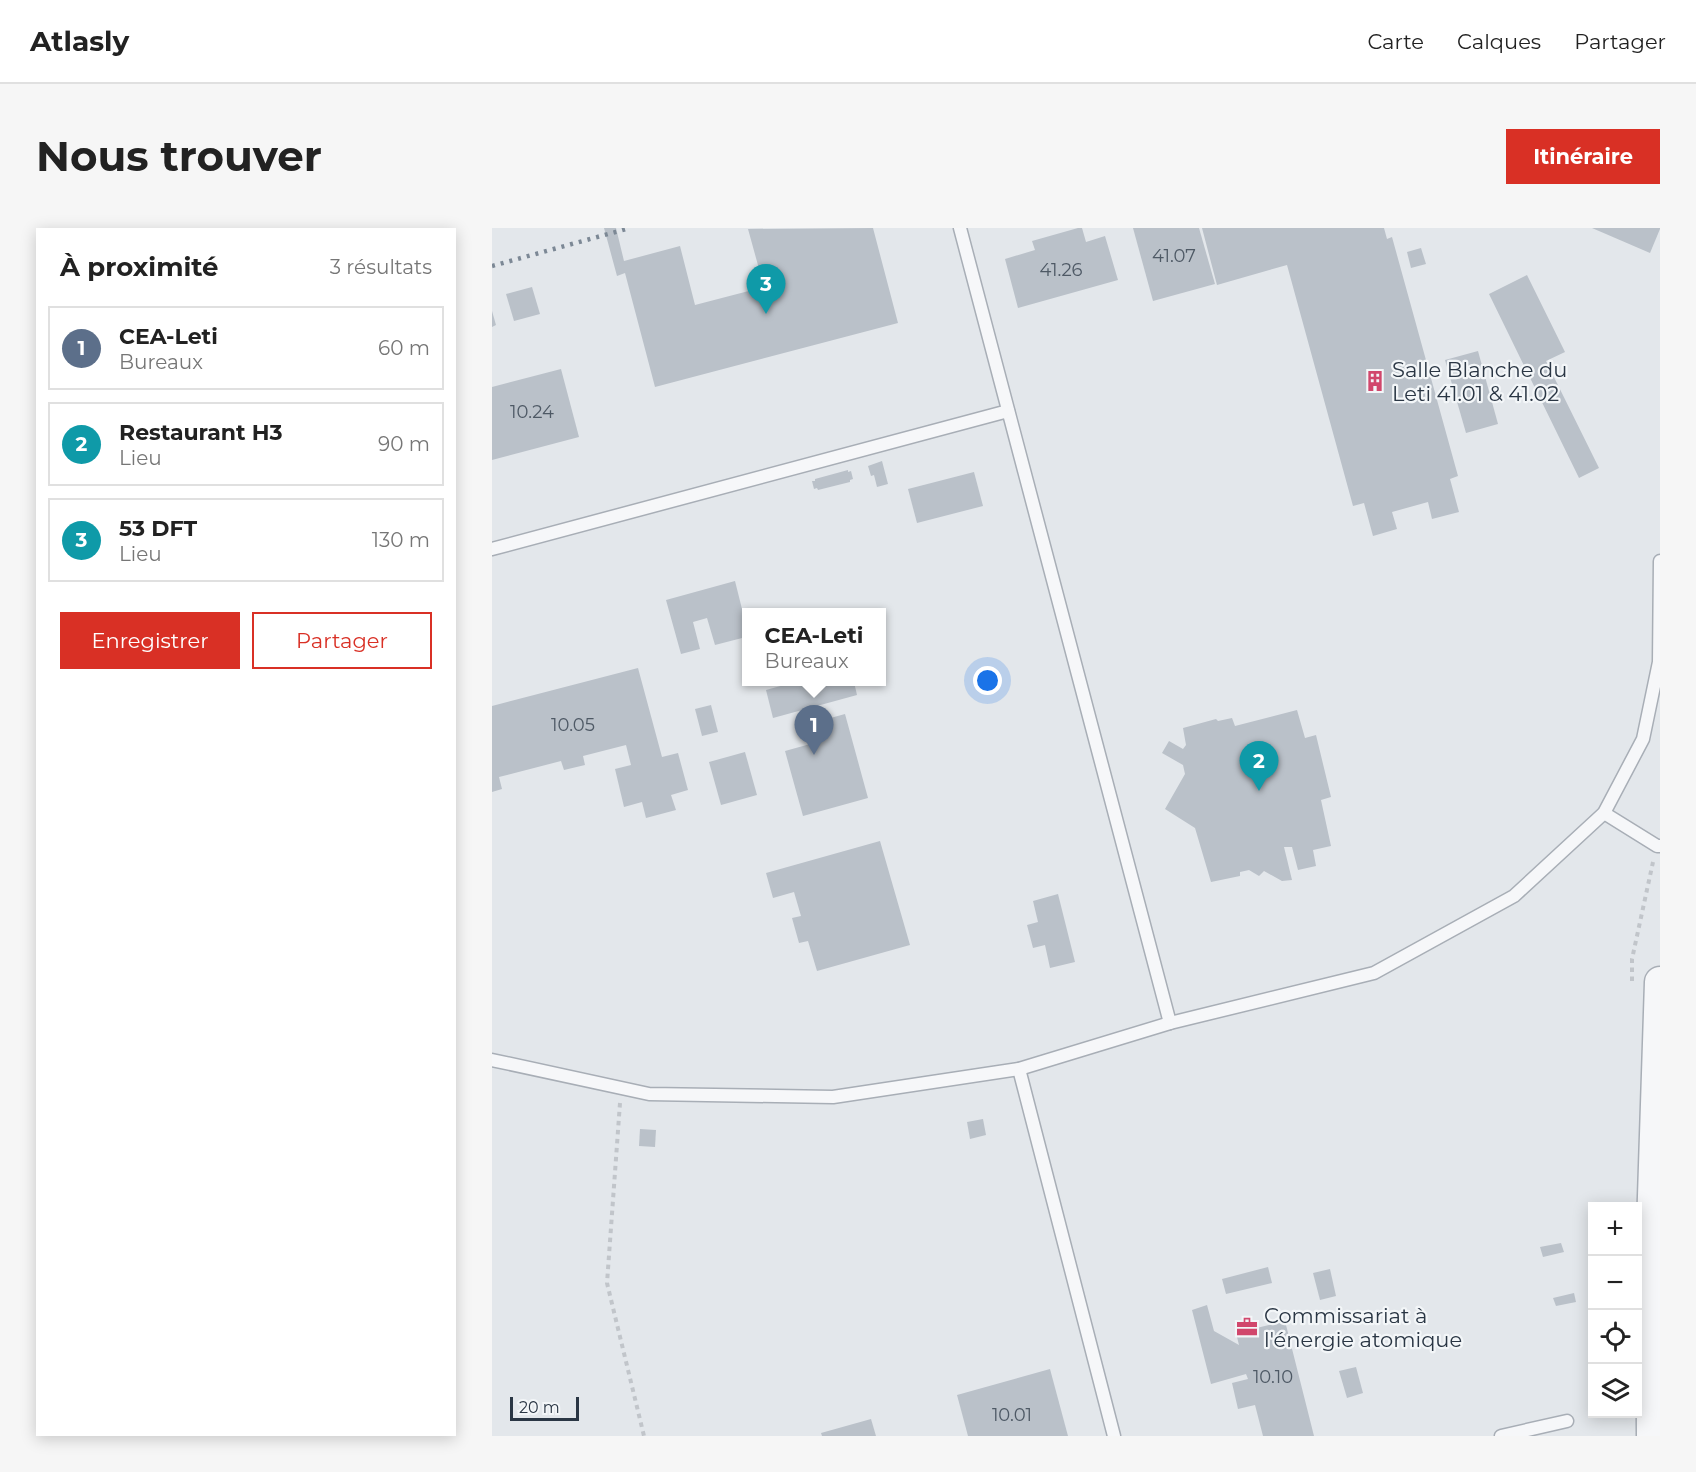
<!DOCTYPE html>
<html lang="fr">
<head>
<meta charset="utf-8">
<style>
  body { margin:0; font-family:Montserrat,sans-serif; background:#f6f6f6; color:#222 }
  .controls { position:absolute; right:18px; bottom:18px; display:grid; overflow:hidden; border-radius:0px; box-shadow:0 3px 15px #0003 }
  .controls button { width:54px; height:54px; display:grid; place-items:center; padding:0; border:0; border-bottom:2px solid #e0e0e0; background:#fff; color:#222; font:30px sans-serif }
  .scale { position:absolute; left:18px; bottom:15px; width:69px; box-sizing:border-box; padding-left:6px; border:3px solid #2a3644; border-top:0; font-size:16px; line-height:21px; white-space:nowrap; color:#2a3644; -webkit-text-stroke:4px #f3f6f8; paint-order:stroke }
  .you { position:absolute; left:496px; top:453px; width:21px; height:21px; margin:-15px; border:4px solid #fff; border-radius:50%; background:#1a73e8; box-shadow:0 0 0 9px #1a73e833 }
  .badge { display:grid; place-items:center; width:39px; height:39px; border-radius:50%; background:#d93025; color:#fff; font-size:20px; font-weight:700 }
  .pin { position:absolute; translate:-50% -50px; filter:drop-shadow(0 2px 3px #0008) }
  .pin::after { content:''; position:absolute; top:32px; width:21px; height:18px; background:inherit; clip-path:polygon(0 0,100% 0,50% 100%) }
  .popup { position:absolute; left:250px; top:380px; width:144px; height:78px; box-sizing:border-box; display:grid; place-content:center; border-radius:0px; background:#fff; filter:drop-shadow(0 2px 4px #0005); font-size:20px; white-space:nowrap; color:#767676 }
  .popup b { font-size:22px; color:#222 }
  .popup::after { content:''; position:absolute; left:50%; top:100%; margin-left:-12px; border:12px solid transparent; border-top-color:#fff }
  .list { margin:0; padding:0; list-style:none }
  h2 { display:flex; justify-content:space-between; align-items:center; height:78px; margin:0; padding:0 24px; font-size:26px }
  h2 small { font-size:20px; font-weight:400; color:#767676 }
  .list li { display:grid; grid-template-columns:39px 1fr auto; gap:18px; align-items:center; box-sizing:border-box; height:84px; margin:0 12px 12px; padding:0 12px; border:2px solid #e0e0e0; border-radius:0px }
  .list b { display:block; font-size:22px; white-space:nowrap }
  .list p { margin:0; font-size:20px; white-space:nowrap; color:#767676 }
  .list em { font-size:20px; font-style:normal; color:#767676 }
  .actions { display:flex; gap:12px; padding:18px 24px }
  .actions a { flex:1; padding:14px 0; border:2px solid #d93025; border-radius:0px; text-align:center; font-size:21px; color:#d93025 }
  .actions .main { background:#d93025; color:#fff }
  .icon { flex:none; width:33px; height:33px; fill:none; stroke:currentColor; stroke-width:2; stroke-linecap:round; stroke-linejoin:round }
  .map { position:relative; flex:none; width:1168px; height:1208px; overflow:hidden; border-radius:0px }
  header { display:flex; align-items:center; gap:36px; box-sizing:border-box; height:84px; padding:0 30px; background:#fff; border-bottom:2px solid #e0e0e0 }
  header strong { font-size:28px }
  nav { display:flex; gap:33px; margin-inline-start:auto; font-size:21px }
  .intro { display:flex; align-items:center; justify-content:space-between; box-sizing:border-box; height:144px; padding:0 36px }
  h1 { margin:0; font-size:42px }
  .button { padding:15px 27px; border-radius:0px; background:#d93025; color:#fff; font-size:21px; font-weight:700 }
  main { display:flex; gap:36px; padding:0 36px }
  aside { flex:1; background:#fff; border-radius:0px; box-shadow:0 3px 15px #0003 }
  .map>svg:first-child { display:block }
  .building { fill:#bac1c9 }
  .lines { fill:none; stroke-linecap:round; stroke-linejoin:round }
  .service-casing { stroke:#a8aeb6; stroke-width:15 }
  .tertiary-casing { stroke:#a8aeb6; stroke-width:33 }
  .path { stroke:#c1c5ca; stroke-width:4; stroke-dasharray:4.5 4.5; stroke-linecap:butt }
  .service { stroke:#f6f7f9; stroke-width:12 }
  .tertiary { stroke:#f6f7f9; stroke-width:30 }
  .rail { stroke:#7c8895; stroke-width:4.5; stroke-dasharray:3 6; stroke-linecap:butt }
  .labels { text-anchor:middle; dominant-baseline:central; stroke-width:4.5; stroke-linejoin:round; paint-order:stroke }
  .number-label { font-size:18px; fill:#4e5965 }
  .poi-label { font-size:21px; fill:#2a3644; stroke:#f3f6f8; text-anchor:start }
</style>
</head>
<body>
<header>
<strong>Atlasly</strong>
<nav><a>Carte</a><a>Calques</a><a>Partager</a></nav>
</header>
<div class="intro"><h1>Nous trouver</h1><a class="button">Itinéraire</a></div>
<main>
<aside>
<h2>À proximité<small>3 résultats</small></h2>
<ul class="list">
<li><span class="badge" style="background:#5c6f8a">1</span><div><b>CEA-Leti</b><p>Bureaux</p></div><em>60 m</em></li>
<li><span class="badge" style="background:#0f9aa8">2</span><div><b>Restaurant H3</b><p>Lieu</p></div><em>90 m</em></li>
<li><span class="badge" style="background:#0f9aa8">3</span><div><b>53 DFT</b><p>Lieu</p></div><em>130 m</em></li>
</ul>
<div class="actions"><a class="main">Enregistrer</a><a>Partager</a></div>
</aside>
<div class="map">
<svg width="1168" height="1208" viewBox="0 0 1168 1208">
  <rect width="100%" height="100%" fill="#e3e7eb"/>
  <g class="building">
    <path d="M 112,0 L 124,0 L 132,33 L 188,18 L 203,77 L 272,59 L 256,1 L 381,0 L 406,95 L 163,159 L 133,45 L 125,48 Z"/>
    <path d="M 586,0 L 590,0 L 594,14 L 613,8 L 626,52 L 526,80 L 513,31 L 543,22 L 540,13 Z"/>
    <path d="M 641,0 L 707,0 L 723,56 L 661,73 Z"/>
    <path d="M 710,0 L 892,0 L 895,11 L 900,9 L 966,248 L 958,251 L 967,284 L 940,291 L 936,274 L 900,284 L 905,301 L 881,308 L 872,275 L 861,278 L 795,37 L 725,57 Z"/>
    <path d="M 1100,0 L 1168,0 L 1168,1 L 1158,25 Z"/>
    <path d="M 929,20 L 934,36 L 919,40 L 915,24 Z"/>
    <path d="M 1035,47 L 1073,124 L 1054,133 L 1107,240 L 1087,250 L 997,66 Z"/>
    <path d="M 40,59 L 48,86 L 22,93 L 14,66 Z"/>
    <path d="M 0,83 L 4,97 L 0,99 Z"/>
    <path d="M 986,123 L 1006,196 L 974,205 L 953,132 Z"/>
    <path d="M 69,141 L 87,209 L 0,232 L 0,159 Z"/>
    <path d="M 390,233 L 396,256 L 385,259 L 382,247 L 379,248 L 376,238 Z"/>
    <path d="M 356,242 L 356,244 L 359,243 L 361,251 L 358,252 L 358,254 L 326,262 L 325,260 L 322,261 L 320,253 L 323,253 L 323,251 Z"/>
    <path d="M 482,244 L 491,278 L 425,295 L 416,261 Z"/>
    <path d="M 243,353 L 254,397 L 254,409 L 223,417 L 215,390 L 201,394 L 208,421 L 189,426 L 174,372 Z"/>
    <path d="M 146,440 L 170,529 L 186,525 L 196,562 L 179,567 L 184,582 L 154,590 L 150,574 L 132,579 L 123,541 L 139,537 L 134,517 L 91,528 L 93,537 L 72,542 L 69,533 L 7,549 L 10,561 L 0,564 L 0,478 Z"/>
    <path d="M 303,454 L 362,454 L 365,467 L 281,490 L 274,462 Z"/>
    <path d="M 219,477 L 226,504 L 210,508 L 203,481 Z"/>
    <path d="M 805,482 L 813,510 L 824,507 L 839,569 L 829,572 L 839,618 L 821,622 L 824,638 L 806,642 L 800,619 L 792,619 L 800,652 L 790,653 L 772,643 L 767,648 L 757,642 L 748,644 L 748,648 L 719,654 L 703,600 L 673,581 L 693,546 L 691,537 L 670,525 L 677,513 L 691,521 L 694,517 L 691,500 L 724,491 L 726,493 L 740,490 L 743,498 Z"/>
    <path d="M 353,486 L 376,570 L 311,588 L 293,523 L 329,513 L 324,494 Z"/>
    <path d="M 253,524 L 265,567 L 229,577 L 217,534 Z"/>
    <path d="M 388,613 L 418,717 L 325,743 L 316,713 L 307,715 L 300,690 L 309,688 L 302,664 L 281,670 L 274,645 Z"/>
    <path d="M 566,666 L 583,734 L 558,740 L 553,717 L 541,720 L 535,697 L 546,694 L 541,673 Z"/>
    <path d="M 491,891 L 494,907 L 478,911 L 475,894 Z"/>
    <path d="M 148,901 L 164,902 L 163,919 L 147,918 Z"/>
    <path d="M 1069,1015 L 1072,1024 L 1051,1029 L 1048,1019 Z"/>
    <path d="M 776,1039 L 780,1055 L 734,1066 L 730,1051 Z"/>
    <path d="M 838,1041 L 844,1068 L 828,1072 L 821,1045 Z"/>
    <path d="M 1082,1065 L 1084,1074 L 1064,1078 L 1061,1070 Z"/>
    <path d="M 715,1077 L 722,1103 L 747,1117 L 744,1105 L 793,1093 L 822,1208 L 771,1208 L 763,1177 L 746,1181 L 740,1155 L 756,1151 L 754,1146 L 719,1156 L 700,1082 Z"/>
    <path d="M 864,1139 L 871,1165 L 855,1170 L 847,1143 Z"/>
    <path d="M 558,1141 L 576,1208 L 476,1208 L 465,1167 Z"/>
    <path d="M 379,1191 L 384,1208 L 330,1208 L 329,1205 Z"/>
  </g>
  <g class="lines">
    <defs>
      <g id="service">
        <path d="M 468,0 L 678,795"/>
        <path d="M 0,321 L 516,183"/>
        <path d="M 1112,585 L 1165,618 L 1168,618"/>
        <path d="M 0,832 L 157,866 L 341,869 L 527,841 L 678,795 L 882,745 L 1022,668 L 1112,585 L 1151,511 L 1167,434 L 1168,333"/>
        <path d="M 527,841 L 622,1208"/>
        <path d="M 1009,1208 L 1075,1193"/>
      </g>
      <path id="tertiary" d="M 1160,1208 L 1159,1029 L 1168,754"/>
    </defs>
    <use href="#service" class="service-casing"/>
    <use href="#tertiary" class="tertiary-casing"/>
    <g class="path">
      <path d="M 1140,753 L 1140,731 L 1161,634"/>
      <path d="M 128,875 L 115,1055 L 152,1208"/>
    </g>
    <use href="#service" class="service"/>
    <use href="#tertiary" class="tertiary"/>
    <path class="rail" d="M 0,38 L 138,0"/>
  </g>
  <defs>
    <symbol id="building-bare" viewBox="-9 -9 18 18"><path d="M-4-6H4V6H1V3H-1V6H-4ZM-2.5-4.3h1.7v1.8h-1.7ZM.8-4.3h1.7v1.8H.8ZM-2.5-1h1.7V.8h-1.7ZM.8-1h1.7V.8H.8Z" fill="#d1476c" stroke="#f3f6f8" stroke-width="2.5" paint-order="stroke"/></symbol>
    <symbol id="office-bare" viewBox="-9 -9 18 18"><path d="M-6-3h4V-5.5h4V-3h4V5H-6ZM-1-4.5V-3h2v-1.5ZM-6 0V1H6V0Z" fill="#d1476c" stroke="#f3f6f8" stroke-width="2.5" paint-order="stroke"/></symbol>
  </defs>
  <g fill-rule="evenodd">
    <use href="#building-bare" x="868" y="138" width="30" height="30"/>
    <use href="#office-bare" x="740" y="1084" width="30" height="30"/>
  </g>
  <g class="labels">
    <g class="number-label">
      <text x="682" y="28">41.07</text>
      <text x="569" y="42">41.26</text>
      <text x="40" y="184">10.24</text>
      <text x="81" y="497">10.05</text>
      <text x="781" y="1149">10.10</text>
      <text x="520" y="1187">10.01</text>
    </g>
    <g class="poi-label">
      <text x="900" y="141">Salle Blanche du<tspan x="900" dy="24">Leti 41.01 &amp; 41.02</tspan></text>
      <text x="772" y="1087">Commissariat à<tspan x="772" dy="24">l'énergie atomique</tspan></text>
    </g>
  </g>
</svg>
<div class="controls">
<button>+</button>
<button>−</button>
<button><svg class="icon" aria-label="locate" viewBox="0 0 24 24"><circle cx="12" cy="12" r="6"/><path d="M12 2v4M12 18v4M2 12h4M18 12h4"/></svg></button>
<button><svg class="icon" aria-label="layers" viewBox="0 0 24 24"><path d="M12 4l9 5-9 5-9-5zM3 14l9 5 9-5"/></svg></button>
</div>
<div class="scale">20 m</div>
<div class="you"></div>
<div class="pin badge" style="left:322px;top:527px;background:#5c6f8a">1</div>
<div class="popup"><b>CEA-Leti</b>Bureaux</div>
<div class="pin badge" style="left:767px;top:563px;background:#0f9aa8">2</div>
<div class="pin badge" style="left:274px;top:86px;background:#0f9aa8">3</div>
</div>
</main>
</body>
</html>
